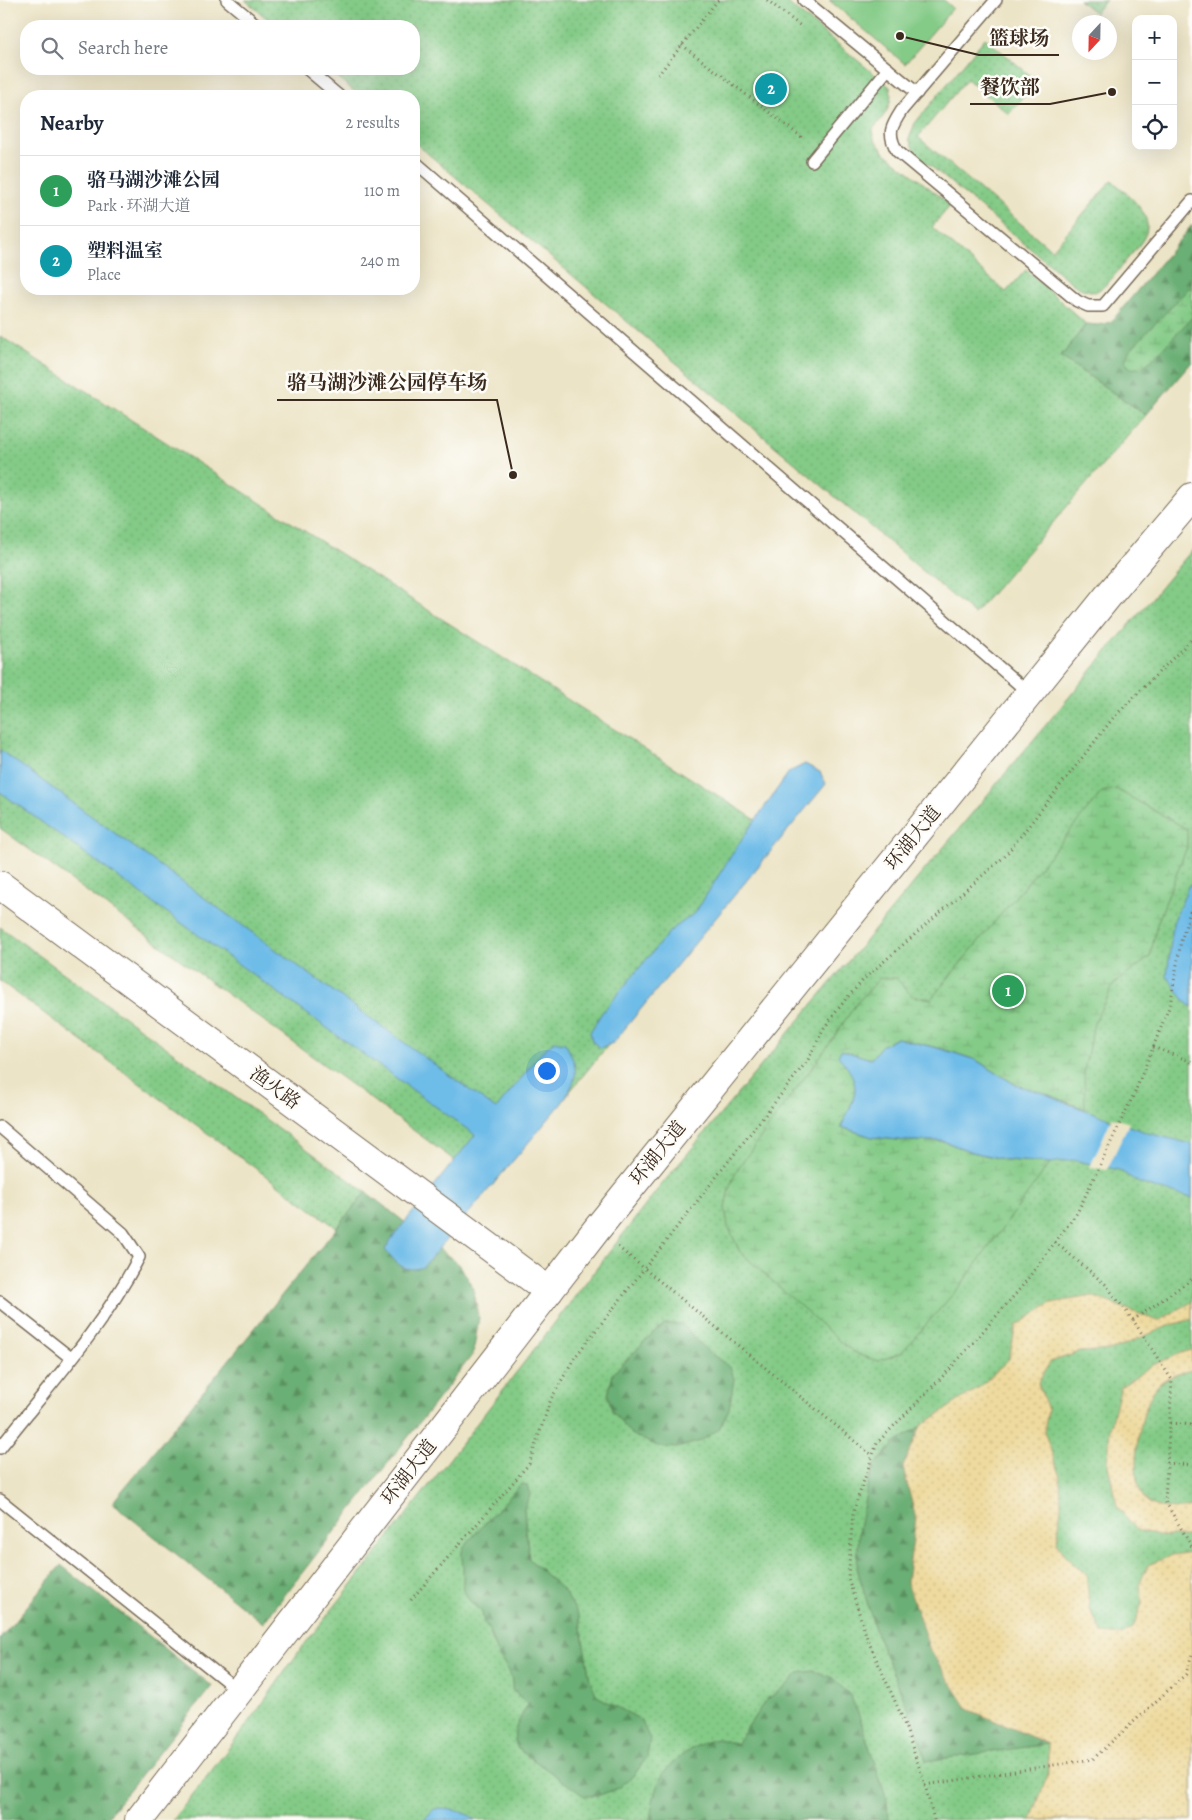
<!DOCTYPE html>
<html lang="en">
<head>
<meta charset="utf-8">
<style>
  body { margin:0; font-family:Alegreya,"Noto Serif SC",serif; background:#f6f6f7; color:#1f2937 }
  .controls { position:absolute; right:15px; top:15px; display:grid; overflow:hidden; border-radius:10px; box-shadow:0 5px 20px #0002 }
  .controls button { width:45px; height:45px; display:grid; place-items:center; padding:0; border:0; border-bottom:1px solid #e0e1e3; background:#fff; color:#1f2937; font:25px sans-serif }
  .compass { position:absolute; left:1072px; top:15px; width:45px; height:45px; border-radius:50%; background:#fff; box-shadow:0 5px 20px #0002; rotate:202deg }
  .you { position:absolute; left:546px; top:1070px; width:18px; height:18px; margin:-12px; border:4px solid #fff; border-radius:50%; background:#1a73e8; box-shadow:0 0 0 8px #1a73e833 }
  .badge { display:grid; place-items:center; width:32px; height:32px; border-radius:50%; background:#0b8043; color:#fff; font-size:16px; font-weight:700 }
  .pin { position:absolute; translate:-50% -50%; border:2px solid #fff; box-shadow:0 1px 5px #0006 }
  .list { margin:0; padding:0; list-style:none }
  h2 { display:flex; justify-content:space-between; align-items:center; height:65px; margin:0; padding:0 20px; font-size:21px }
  h2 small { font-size:16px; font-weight:400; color:#747a83 }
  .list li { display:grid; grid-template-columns:32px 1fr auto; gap:15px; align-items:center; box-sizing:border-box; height:70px; padding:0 20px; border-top:1px solid #e0e1e3 }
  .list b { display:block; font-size:19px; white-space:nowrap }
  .list p { margin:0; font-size:16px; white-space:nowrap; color:#747a83 }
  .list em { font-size:16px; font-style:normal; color:#747a83 }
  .icon { flex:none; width:28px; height:28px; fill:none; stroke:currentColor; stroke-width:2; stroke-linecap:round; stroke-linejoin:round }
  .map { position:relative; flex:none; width:1192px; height:1820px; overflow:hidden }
  .search { position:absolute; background:#fff; box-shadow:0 5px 20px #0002; left:20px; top:20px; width:400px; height:55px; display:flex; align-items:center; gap:12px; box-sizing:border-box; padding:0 18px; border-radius:20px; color:#747a83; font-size:19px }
  .panel { position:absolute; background:#fff; box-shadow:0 5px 20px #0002; left:20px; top:90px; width:400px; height:205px; border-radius:20px }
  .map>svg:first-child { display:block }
  .green { fill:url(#green-dots); stroke:#607a52 }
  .forest { fill:url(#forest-firs); stroke:#536c49 }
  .wetland { fill:url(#wetland-marsh); stroke:#607a52 }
  .sand { fill:url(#sand-dots); stroke:#94825e }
  .pitch { fill:#84cb87; stroke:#607a52 }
  .water { fill:#6ebce8; stroke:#547383 }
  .pier { fill:#ece4c6 }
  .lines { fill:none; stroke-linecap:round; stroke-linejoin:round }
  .lane-casing { stroke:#796b59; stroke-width:14 }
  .secondary-casing { stroke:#796b59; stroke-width:30 }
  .path { stroke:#796b59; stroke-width:3; stroke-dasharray:1 4; stroke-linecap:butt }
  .lane { stroke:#fff; stroke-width:11 }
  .secondary { stroke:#fff; stroke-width:28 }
  .labels { text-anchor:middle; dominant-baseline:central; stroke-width:5; stroke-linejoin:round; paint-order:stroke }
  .street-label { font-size:19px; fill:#3b2a1e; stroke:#fdfcf7 }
  .leader { fill:none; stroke:#3b2a1e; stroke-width:2 }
  .callout-dot { fill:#3b2a1e; stroke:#fdfcf7; stroke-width:2 }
  .callout-label { font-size:20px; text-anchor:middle; font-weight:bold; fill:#3b2a1e; stroke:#fdfcf7; stroke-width:5; stroke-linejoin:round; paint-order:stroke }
</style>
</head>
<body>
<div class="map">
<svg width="1192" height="1820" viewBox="0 0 1192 1820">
  <defs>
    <pattern id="green-dots" width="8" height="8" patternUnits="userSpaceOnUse" patternTransform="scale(1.25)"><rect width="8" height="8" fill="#84cb87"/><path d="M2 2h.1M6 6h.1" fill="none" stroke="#73ae74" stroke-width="1.8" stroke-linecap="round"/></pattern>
    <pattern id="forest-firs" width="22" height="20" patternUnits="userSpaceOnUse" patternTransform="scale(1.25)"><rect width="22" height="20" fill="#6baf74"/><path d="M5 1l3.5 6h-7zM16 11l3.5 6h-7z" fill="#598f5f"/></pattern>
    <pattern id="wetland-marsh" width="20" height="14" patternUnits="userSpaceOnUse" patternTransform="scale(1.25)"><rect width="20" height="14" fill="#84cb87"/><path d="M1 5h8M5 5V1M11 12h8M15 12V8" fill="none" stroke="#73ae74"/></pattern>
    <pattern id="sand-dots" width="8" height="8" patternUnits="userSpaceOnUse" patternTransform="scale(1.25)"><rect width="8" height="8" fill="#eeda9e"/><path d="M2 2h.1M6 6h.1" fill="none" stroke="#cdbb88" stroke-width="1.8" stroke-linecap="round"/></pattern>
  </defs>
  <rect width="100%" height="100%" fill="#fdfcf7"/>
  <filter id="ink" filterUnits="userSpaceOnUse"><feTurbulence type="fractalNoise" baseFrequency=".02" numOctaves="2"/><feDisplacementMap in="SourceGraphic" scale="10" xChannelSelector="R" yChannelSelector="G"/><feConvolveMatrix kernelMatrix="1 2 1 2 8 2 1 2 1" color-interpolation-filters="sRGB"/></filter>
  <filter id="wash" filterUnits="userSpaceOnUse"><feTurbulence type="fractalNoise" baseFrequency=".0096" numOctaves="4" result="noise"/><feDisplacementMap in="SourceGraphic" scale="20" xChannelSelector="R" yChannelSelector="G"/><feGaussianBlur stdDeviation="1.12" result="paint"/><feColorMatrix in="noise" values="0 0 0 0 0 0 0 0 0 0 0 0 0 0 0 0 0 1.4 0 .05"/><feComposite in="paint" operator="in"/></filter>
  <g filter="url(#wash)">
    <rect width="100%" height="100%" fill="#ece4c6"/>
    <g class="green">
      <path d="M 245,0 L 784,0 L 890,87 C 894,105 884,116 873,129 L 874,139 L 885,153 L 951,205 L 932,227 L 1006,292 L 1026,270 L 1086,324 L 1061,357 L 1146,415 L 974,614 L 414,142 L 414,96 L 360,96 L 327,69 L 414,69 L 414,26 L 276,26 Z"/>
      <path d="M 1079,0 L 1106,0 L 1095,13 Z"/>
      <path d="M 985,38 L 1037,81 L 1009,114 L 967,79 L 918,137 L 1052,250 L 1112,180 C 1125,193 1153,212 1146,233 C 1142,244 1132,253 1125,262 C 1116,273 1108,286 1095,292 L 1082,289 L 1073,284 L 915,153 L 909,139 L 915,123 Z"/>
      <path d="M 0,336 L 781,836 L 491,1187 L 0,828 Z"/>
      <path d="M 1192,550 L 1192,1820 L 173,1820 L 253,1717 L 300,1650 L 369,1563 L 658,1189 Z"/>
      <path d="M 0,927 L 366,1192 L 337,1228 L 0,981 Z"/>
    </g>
    <g class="forest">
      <path d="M 1192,225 L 1192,362 L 1146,415 L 1061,357 L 1086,324 L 1098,325 L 1111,322 Z"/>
      <path d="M 366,1192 L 460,1265 L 473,1288 L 479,1318 L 473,1354 L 263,1623 L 112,1503 Z"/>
      <path d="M 665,1324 L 682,1324 L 708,1352 L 730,1367 L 734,1379 L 729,1409 L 719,1429 L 701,1441 L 677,1448 L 659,1447 L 631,1434 L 612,1411 L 608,1395 L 613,1374 L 654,1332 Z"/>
      <path d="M 921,1426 L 903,1467 L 916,1519 L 907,1582 L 968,1709 L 1048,1744 L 926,1761 L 916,1727 L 876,1633 L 857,1568 L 859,1528 L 868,1483 L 874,1466 L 895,1443 Z"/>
      <path d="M 521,1484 L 527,1485 L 530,1495 L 524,1509 L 529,1559 L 564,1591 L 579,1616 L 590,1680 L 597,1696 L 641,1720 L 650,1739 L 647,1757 L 634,1775 L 619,1788 L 597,1796 L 584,1796 L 518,1749 C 509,1730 520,1721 528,1704 L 512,1690 C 513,1672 507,1669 498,1655 C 494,1649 493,1640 490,1633 C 486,1622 483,1626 482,1612 C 461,1596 463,1589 463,1566 C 462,1557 460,1554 464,1546 Z"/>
      <path d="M 61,1565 L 212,1686 L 105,1820 L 0,1820 L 0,1639 Z"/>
      <path d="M 814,1671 L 833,1678 L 850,1695 L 858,1713 L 887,1800 L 888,1820 L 650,1820 C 655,1784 659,1770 691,1749 C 698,1745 709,1740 717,1739 C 722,1739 730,1743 736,1744 L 766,1700 L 787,1685 L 798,1673 Z"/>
    </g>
    <g class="wetland">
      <path d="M 1190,287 L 1192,288 L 1192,317 L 1154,358 L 1141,368 L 1131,368 L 1125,362 L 1129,351 Z"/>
      <path d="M 1116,789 L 1187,829 L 1187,847 L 1157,924 L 1150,957 L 1114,984 L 1094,1023 L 1084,1071 L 1085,1109 L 1044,1093 L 1016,1085 L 976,1060 L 945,1050 L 897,1038 L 881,1046 L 871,1059 L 841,1050 L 839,1056 C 864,1085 856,1095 841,1127 L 872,1137 L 906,1141 L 943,1141 L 972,1152 L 1007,1160 L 1050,1163 L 962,1284 L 901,1353 L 878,1361 L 859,1355 L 844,1345 L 740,1252 L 728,1226 L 725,1208 L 729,1189 L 736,1171 L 830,1043 L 856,1004 L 880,978 L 896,978 L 912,996 L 931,999 L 1102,792 Z"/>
    </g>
    <g class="sand">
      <path d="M 1092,1296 L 1158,1321 L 1192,1302 L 1192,1319 L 1168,1326 L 1112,1350 L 1080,1352 L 1050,1362 L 1038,1383 L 1048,1410 L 1044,1431 L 1060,1477 L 1061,1506 L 1057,1544 L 1072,1563 L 1086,1574 L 1090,1610 L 1102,1633 L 1122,1635 L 1133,1628 L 1142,1603 L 1140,1583 L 1148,1565 L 1173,1555 L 1192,1552 L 1192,1820 L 1031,1820 L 1048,1774 L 1048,1744 L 968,1709 L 930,1650 L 907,1582 L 916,1519 L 903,1467 L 921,1426 L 981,1386 L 1009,1359 L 1016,1326 L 1051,1303 Z"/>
      <path d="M 1192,1350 L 1192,1370 C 1185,1371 1165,1378 1160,1383 C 1140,1400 1124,1485 1148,1502 C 1153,1506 1160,1507 1166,1508 C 1176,1509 1183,1511 1192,1506 L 1192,1536 L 1164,1536 L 1136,1530 L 1117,1506 L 1108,1465 L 1110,1428 L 1121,1387 L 1151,1366 L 1181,1353 Z"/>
    </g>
    <path class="pitch" d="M 829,0 L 944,0 L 953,8 L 905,64 Z"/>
    <g class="water">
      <path d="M 0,750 L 496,1109 L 543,1051 L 554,1041 L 565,1043 C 580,1070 578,1078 562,1103 L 423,1267 C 403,1273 398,1264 385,1250 L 392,1238 L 475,1135 L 0,792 Z"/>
      <path d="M 805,764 L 820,772 L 826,784 L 613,1043 L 600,1048 L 592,1041 L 590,1032 L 601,1014 L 670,931 L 695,913 L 737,846 L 789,772 Z"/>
      <path d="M 1192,883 L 1192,1007 L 1186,1003 L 1167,976 L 1173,923 L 1188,887 Z"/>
      <path d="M 897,1038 L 945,1050 L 976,1060 L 1016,1085 L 1044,1093 L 1064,1102 L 1148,1133 L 1192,1144 L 1192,1198 L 1157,1189 L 1139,1183 L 1119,1170 L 1073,1160 L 1050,1163 L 1007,1160 L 972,1152 L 943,1141 L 906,1141 L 872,1137 L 841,1127 C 856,1095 864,1085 838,1056 L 841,1050 L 871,1059 L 881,1046 Z"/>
      <path d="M 434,1809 C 448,1809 465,1810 476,1820 L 424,1820 Z"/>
    </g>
    <path class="pier" d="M 1112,1117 L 1129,1123 L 1107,1170 L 1090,1167 Z"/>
  </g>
  <g filter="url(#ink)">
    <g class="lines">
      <defs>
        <g id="lane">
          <path d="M 227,0 L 258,26"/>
          <path d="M 804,0 L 917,93"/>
          <path d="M 996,0 L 902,110 C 891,127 887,133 897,151 L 1077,301 L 1088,306 L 1103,306 L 1192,201"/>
          <path d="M 307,69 L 339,96"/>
          <path d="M 414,161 L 1030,694"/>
          <path d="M 812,161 L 888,69"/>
          <path d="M 0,1127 L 123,1233 L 139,1257 C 103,1327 48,1387 0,1448"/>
          <path d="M 0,1302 L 71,1358"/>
          <path d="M 0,1500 L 239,1691"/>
        </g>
        <g id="secondary">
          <path d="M 0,885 L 549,1291"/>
          <path d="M 139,1820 L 597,1229 L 1108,596 L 1192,497"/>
        </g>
      </defs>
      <use href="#lane" class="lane-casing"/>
      <use href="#secondary" class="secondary-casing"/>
      <g class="path">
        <path d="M 767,0 L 802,27"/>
        <path d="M 682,45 L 804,139"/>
        <path d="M 658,75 L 718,0"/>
        <path d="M 1153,1047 L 1192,1062"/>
        <path d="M 1055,1242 L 1105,1284 L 1133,1320 L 1172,1380 L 1165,1501 L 1192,1547"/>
        <path d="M 618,1247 L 873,1456"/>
        <path d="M 1133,1320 L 1192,1279"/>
        <path d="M 1170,1423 L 1192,1425"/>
        <path d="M 1167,1463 L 1192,1465"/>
        <path d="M 411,1600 L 529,1464 L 551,1399 L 575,1357 L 808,1060 L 824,1028 L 845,1000 L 866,977 L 1005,856 L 1114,717 L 1192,639"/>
        <path d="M 925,1785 L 1093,1759 L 1186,1674 L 1192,1654"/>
        <path d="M 934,1820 L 925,1785 L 902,1717 L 867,1638 L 848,1578 L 853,1512 L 877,1443 L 949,1370 L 1020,1289 L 1077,1213 L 1135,1092 L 1170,1005 L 1181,941 L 1192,905"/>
      </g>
      <use href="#lane" class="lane"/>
      <use href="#secondary" class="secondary"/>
    </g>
  </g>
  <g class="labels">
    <g class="street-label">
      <text transform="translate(913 838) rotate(-51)">环湖大道</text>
      <text transform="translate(275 1088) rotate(36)">渔火路</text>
      <text transform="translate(658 1153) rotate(-51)">环湖大道</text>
      <text transform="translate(409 1472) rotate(-52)">环湖大道</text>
    </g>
  </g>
  <path class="leader" d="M900 36L979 55H1059M1112 92L1050 104H970M513 475L497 400H277"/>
  <g class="callout-dot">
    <circle cx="900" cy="36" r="5"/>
    <circle cx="1112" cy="92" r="5"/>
    <circle cx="513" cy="475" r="5"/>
  </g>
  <g class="callout-label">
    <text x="1019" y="45">篮球场</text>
    <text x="1010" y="94">餐饮部</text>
    <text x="387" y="389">骆马湖沙滩公园停车场</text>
  </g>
</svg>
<div class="controls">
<button>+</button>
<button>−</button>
<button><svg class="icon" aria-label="locate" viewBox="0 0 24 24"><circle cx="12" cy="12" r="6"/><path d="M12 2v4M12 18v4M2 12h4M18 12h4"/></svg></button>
</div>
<svg class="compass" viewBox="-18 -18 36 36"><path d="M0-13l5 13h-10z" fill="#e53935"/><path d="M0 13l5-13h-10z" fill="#747a83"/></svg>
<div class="you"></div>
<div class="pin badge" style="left:1008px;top:991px;background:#2e9e5b">1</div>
<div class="pin badge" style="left:771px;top:89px;background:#0f9aa8">2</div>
<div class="search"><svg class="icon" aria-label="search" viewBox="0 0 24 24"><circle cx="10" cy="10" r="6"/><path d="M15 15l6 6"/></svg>Search here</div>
<section class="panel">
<h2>Nearby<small>2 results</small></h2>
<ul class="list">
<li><span class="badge" style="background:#2e9e5b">1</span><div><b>骆马湖沙滩公园</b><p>Park · 环湖大道</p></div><em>110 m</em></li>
<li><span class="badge" style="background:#0f9aa8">2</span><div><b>塑料温室</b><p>Place</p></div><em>240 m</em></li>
</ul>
</section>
</div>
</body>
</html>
